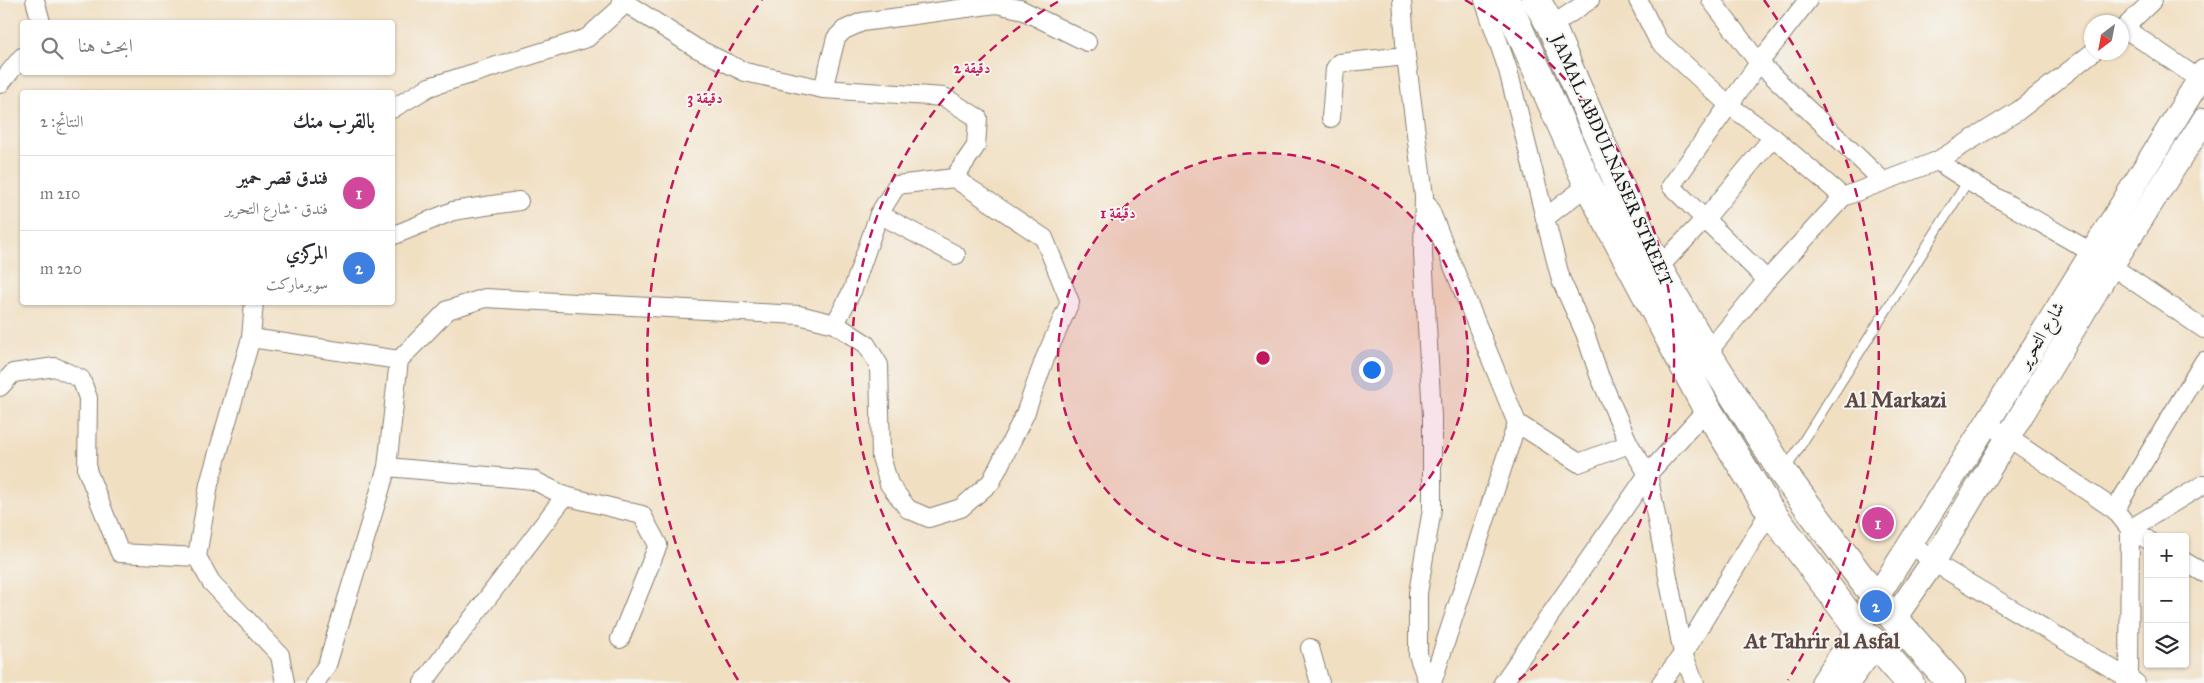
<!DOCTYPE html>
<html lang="ar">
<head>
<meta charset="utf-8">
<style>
  body { margin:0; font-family:"IM FELL Great Primer",Amiri,serif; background:#f7f7f7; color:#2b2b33; direction:rtl }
  .controls { position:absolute; right:15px; bottom:15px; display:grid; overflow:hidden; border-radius:5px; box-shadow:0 1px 4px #0004 }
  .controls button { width:45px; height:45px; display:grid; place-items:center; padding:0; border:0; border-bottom:1px solid #e1e1e2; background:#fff; color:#2b2b33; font:25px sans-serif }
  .compass { position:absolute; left:2084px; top:15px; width:45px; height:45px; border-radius:50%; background:#fff; box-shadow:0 1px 4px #0004; rotate:212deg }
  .you { position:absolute; left:1371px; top:369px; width:18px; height:18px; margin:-12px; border:4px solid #fff; border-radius:50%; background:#1a73e8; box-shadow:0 0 0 8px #1a73e833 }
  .badge { display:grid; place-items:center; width:32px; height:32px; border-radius:50%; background:#1f6fb2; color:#fff; font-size:16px; font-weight:700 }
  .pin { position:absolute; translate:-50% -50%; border:2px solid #fff; box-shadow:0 1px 5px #0006 }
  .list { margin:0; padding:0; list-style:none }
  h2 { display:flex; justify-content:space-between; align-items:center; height:65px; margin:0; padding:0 20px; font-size:21px }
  h2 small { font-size:16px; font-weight:400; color:#7c7c81 }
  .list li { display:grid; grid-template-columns:32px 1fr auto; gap:15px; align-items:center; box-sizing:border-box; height:75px; padding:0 20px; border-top:1px solid #e1e1e2 }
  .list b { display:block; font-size:19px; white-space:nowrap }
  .list p { margin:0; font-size:16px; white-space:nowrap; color:#7c7c81 }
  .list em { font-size:16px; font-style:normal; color:#7c7c81 }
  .icon { flex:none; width:28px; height:28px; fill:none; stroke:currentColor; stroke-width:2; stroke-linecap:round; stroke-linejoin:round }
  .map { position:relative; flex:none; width:2204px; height:683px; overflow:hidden; direction:ltr }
  .search { position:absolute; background:#fff; box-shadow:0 1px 4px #0004; left:20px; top:20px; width:375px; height:55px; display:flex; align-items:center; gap:12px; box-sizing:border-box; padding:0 18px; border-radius:5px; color:#7c7c81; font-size:19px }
  .panel { position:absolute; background:#fff; box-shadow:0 1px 4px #0004; left:20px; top:90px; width:375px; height:215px; border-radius:5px; direction:rtl }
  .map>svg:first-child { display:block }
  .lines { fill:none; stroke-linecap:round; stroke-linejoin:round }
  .service-casing { stroke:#867e6f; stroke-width:11 }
  .minor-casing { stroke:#867e6f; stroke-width:20 }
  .secondary-casing { stroke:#867e6f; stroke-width:26 }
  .primary-casing { stroke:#867e6f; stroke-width:30 }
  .service { stroke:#fff; stroke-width:9 }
  .minor { stroke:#fff; stroke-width:18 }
  .secondary { stroke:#fff; stroke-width:24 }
  .primary { stroke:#fff; stroke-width:28 }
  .ring { fill:none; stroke:#c2185b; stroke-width:2.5; stroke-dasharray:9 6 }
  .labels { text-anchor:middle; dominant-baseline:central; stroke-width:4; stroke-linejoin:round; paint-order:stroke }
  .street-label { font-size:18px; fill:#1c1c1c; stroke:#f6f6f2 }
  .district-label { font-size:22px; font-weight:bold; fill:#5e4642; stroke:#f6f6f2 }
  .centre { fill:#c2185b; stroke:#f6f6f2; stroke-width:2.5 }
  .ring-label { font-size:15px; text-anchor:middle; font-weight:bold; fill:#c2185b; stroke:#f6f6f2; stroke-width:4; stroke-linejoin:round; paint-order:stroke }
</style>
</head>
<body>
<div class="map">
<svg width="2204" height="683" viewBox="0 0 2204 683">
  <rect width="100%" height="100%" fill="#f6f6f2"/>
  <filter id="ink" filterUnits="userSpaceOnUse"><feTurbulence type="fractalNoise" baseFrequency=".02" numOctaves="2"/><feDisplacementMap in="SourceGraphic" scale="10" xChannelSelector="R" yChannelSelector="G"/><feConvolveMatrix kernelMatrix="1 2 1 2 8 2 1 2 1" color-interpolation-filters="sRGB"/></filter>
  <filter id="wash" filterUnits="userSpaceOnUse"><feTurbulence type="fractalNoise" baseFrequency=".0096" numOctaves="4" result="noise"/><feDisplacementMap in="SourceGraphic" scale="20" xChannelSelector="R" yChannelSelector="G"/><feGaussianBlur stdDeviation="1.12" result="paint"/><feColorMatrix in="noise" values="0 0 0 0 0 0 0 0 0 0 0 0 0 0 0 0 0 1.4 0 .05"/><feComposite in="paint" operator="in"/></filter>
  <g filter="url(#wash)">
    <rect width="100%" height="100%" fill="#f1dfc2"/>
  </g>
  <g filter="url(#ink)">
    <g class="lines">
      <defs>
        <path id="service" d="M 1785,470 L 1968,181"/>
        <g id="minor">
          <path d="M 35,0 L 41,22"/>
          <path d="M 621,0 L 696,48 L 745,72 L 823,89 L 944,97 L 978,118 L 976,146 L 954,178"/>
          <path d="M 1402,0 L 1406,56 L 1424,196 L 1423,254 L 1432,416 L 1432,509 L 1418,593 L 1418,655 L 1428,683"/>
          <path d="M 1484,0 L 1508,70 L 1545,218"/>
          <path d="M 1638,0 L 1658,40 L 1730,106 L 1773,137 L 1843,197"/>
          <path d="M 1711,0 L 1759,63 L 1883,181"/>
          <path d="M 1551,26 L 1590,0"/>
          <path d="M 2124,28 L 2199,79"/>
          <path d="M 2122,30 L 2153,0"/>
          <path d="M 0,84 L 22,57"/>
          <path d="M 823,89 L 836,38 L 844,30 L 862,22 L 996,4 L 1020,9 L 1087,42"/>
          <path d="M 392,109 L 429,87 L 587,38 L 625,4"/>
          <path d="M 1331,118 L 1335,69 L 1339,63 L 1406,56"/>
          <path d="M 1937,161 L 1968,181 L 2091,252 L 2204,329"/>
          <path d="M 1588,185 L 1545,218 L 1561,280 L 1585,333 L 1599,375 L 1629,444 L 1648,474 L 1683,654 L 1695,683"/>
          <path d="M 1428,205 L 1517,423 L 1579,463 L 1629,444"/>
          <path d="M 879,214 L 956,255"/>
          <path d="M 392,236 L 453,211 L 519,201"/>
          <path d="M 1658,268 L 1706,218 L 1773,137"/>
          <path d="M 1767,280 L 1671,186 L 1759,63 L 1808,0"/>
          <path d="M 254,302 L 251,338 L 209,484 L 197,557 L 211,582 L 280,655 L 285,683"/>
          <path d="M 251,338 L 399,360"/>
          <path d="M 1707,353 L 1767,280 L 1843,197 L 1937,161 L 2018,111 L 2093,52"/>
          <path d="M 0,387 L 13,373 L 55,367 L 81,379 L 88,398 L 87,470 L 120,553 L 197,557"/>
          <path d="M 1987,423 L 2115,510 L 2130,529 L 2148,540"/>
          <path d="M 387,467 L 533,480 L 565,496 L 642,515 L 658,545 L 620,639"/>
          <path d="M 2115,510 L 2204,361"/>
          <path d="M 1911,543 L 1933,562 L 2136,683"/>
          <path d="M 2185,562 L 2204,573"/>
          <path d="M 1310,648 L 1320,683"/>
          <path d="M 315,683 L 327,665 L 387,467 L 399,360 L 448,310 L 485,298 L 799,315 L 835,324 L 866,344 L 879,365 L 881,457 L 889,484 L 908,509 L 929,518 L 961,508 L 991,482 L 1025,414 L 1045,358 L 1070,302 L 1044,238 L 954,178 L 897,185 L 879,214 L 853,289 L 835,324"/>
          <path d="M 423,683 L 565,496"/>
          <path d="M 1432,683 L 1517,423"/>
          <path d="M 1503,683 L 1648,474 L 1707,409"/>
          <path d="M 1661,683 L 1683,654 L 1770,511"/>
          <path d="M 2126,683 L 2129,679 L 2130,529 L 2204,484"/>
        </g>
        <g id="secondary">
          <path d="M 1876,598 L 1987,423 L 2204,72"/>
          <path d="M 1895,617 L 1933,562 L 2111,266 L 2204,120"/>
          <path d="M 1823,683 L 1859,629"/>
          <path d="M 1847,683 L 1876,644"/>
        </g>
        <g id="primary">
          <path d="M 1506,0 L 1588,185 L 1707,409 L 1770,511 L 1859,629 L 1876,644 L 1910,683"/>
          <path d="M 1536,0 L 1551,26 L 1620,187 L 1658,268 L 1707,353 L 1783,473 L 1876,598 L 1951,683"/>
        </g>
      </defs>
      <use href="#service" class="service-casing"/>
      <use href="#minor" class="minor-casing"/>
      <use href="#secondary" class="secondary-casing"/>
      <use href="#primary" class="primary-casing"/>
      <use href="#service" class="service"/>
      <use href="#minor" class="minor"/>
      <use href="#secondary" class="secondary"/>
      <use href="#primary" class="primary"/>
    </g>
  </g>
  <circle cx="1263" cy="358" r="205" fill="#c2185b" fill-opacity=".12"/>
  <g class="ring">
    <circle cx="1263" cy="358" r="205"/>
    <path d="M1010 682A411 411 0 0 1 1061 0M1465 0A411 411 0 0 1 1516 682"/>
    <path d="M738 680A616 616 0 0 1 762 0M1764 0A616 616 0 0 1 1788 680"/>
  </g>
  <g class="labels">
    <g class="street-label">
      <text transform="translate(1612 160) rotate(66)">JAMAL ABDULNASER STREET</text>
      <text transform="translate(2041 335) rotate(-59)">شارع التحرير</text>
    </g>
    <g class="district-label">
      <text x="1896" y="399">Al Markazi</text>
      <text x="1822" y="640">At Tahrir al Asfal</text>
    </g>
  </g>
  <circle cx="1263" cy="358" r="8" class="centre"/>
  <g class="ring-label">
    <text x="972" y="73">2 دقيقة</text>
    <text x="705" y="103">3 دقيقة</text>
    <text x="1118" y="218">1 دقيقة</text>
  </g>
</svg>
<div class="controls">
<button>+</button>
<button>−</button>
<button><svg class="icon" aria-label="layers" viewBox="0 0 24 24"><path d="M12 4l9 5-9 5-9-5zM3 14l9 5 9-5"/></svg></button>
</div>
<svg class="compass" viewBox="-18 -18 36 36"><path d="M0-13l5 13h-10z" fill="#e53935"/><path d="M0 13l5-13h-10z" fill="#7c7c81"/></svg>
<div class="you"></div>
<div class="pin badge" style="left:1878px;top:523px;background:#d1479c">1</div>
<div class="pin badge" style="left:1876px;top:606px;background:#3f7fe0">2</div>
<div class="search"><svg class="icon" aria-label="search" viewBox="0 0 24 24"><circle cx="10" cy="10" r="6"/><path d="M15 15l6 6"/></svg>ابحث هنا</div>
<section class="panel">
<h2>بالقرب منك<small>النتائج: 2</small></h2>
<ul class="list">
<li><span class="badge" style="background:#d1479c">1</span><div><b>فندق قصر حمير</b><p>فندق · شارع التحرير</p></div><em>210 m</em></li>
<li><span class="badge" style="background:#3f7fe0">2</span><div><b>المركزي</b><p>سوبرماركت</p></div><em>220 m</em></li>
</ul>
</section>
</div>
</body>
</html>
